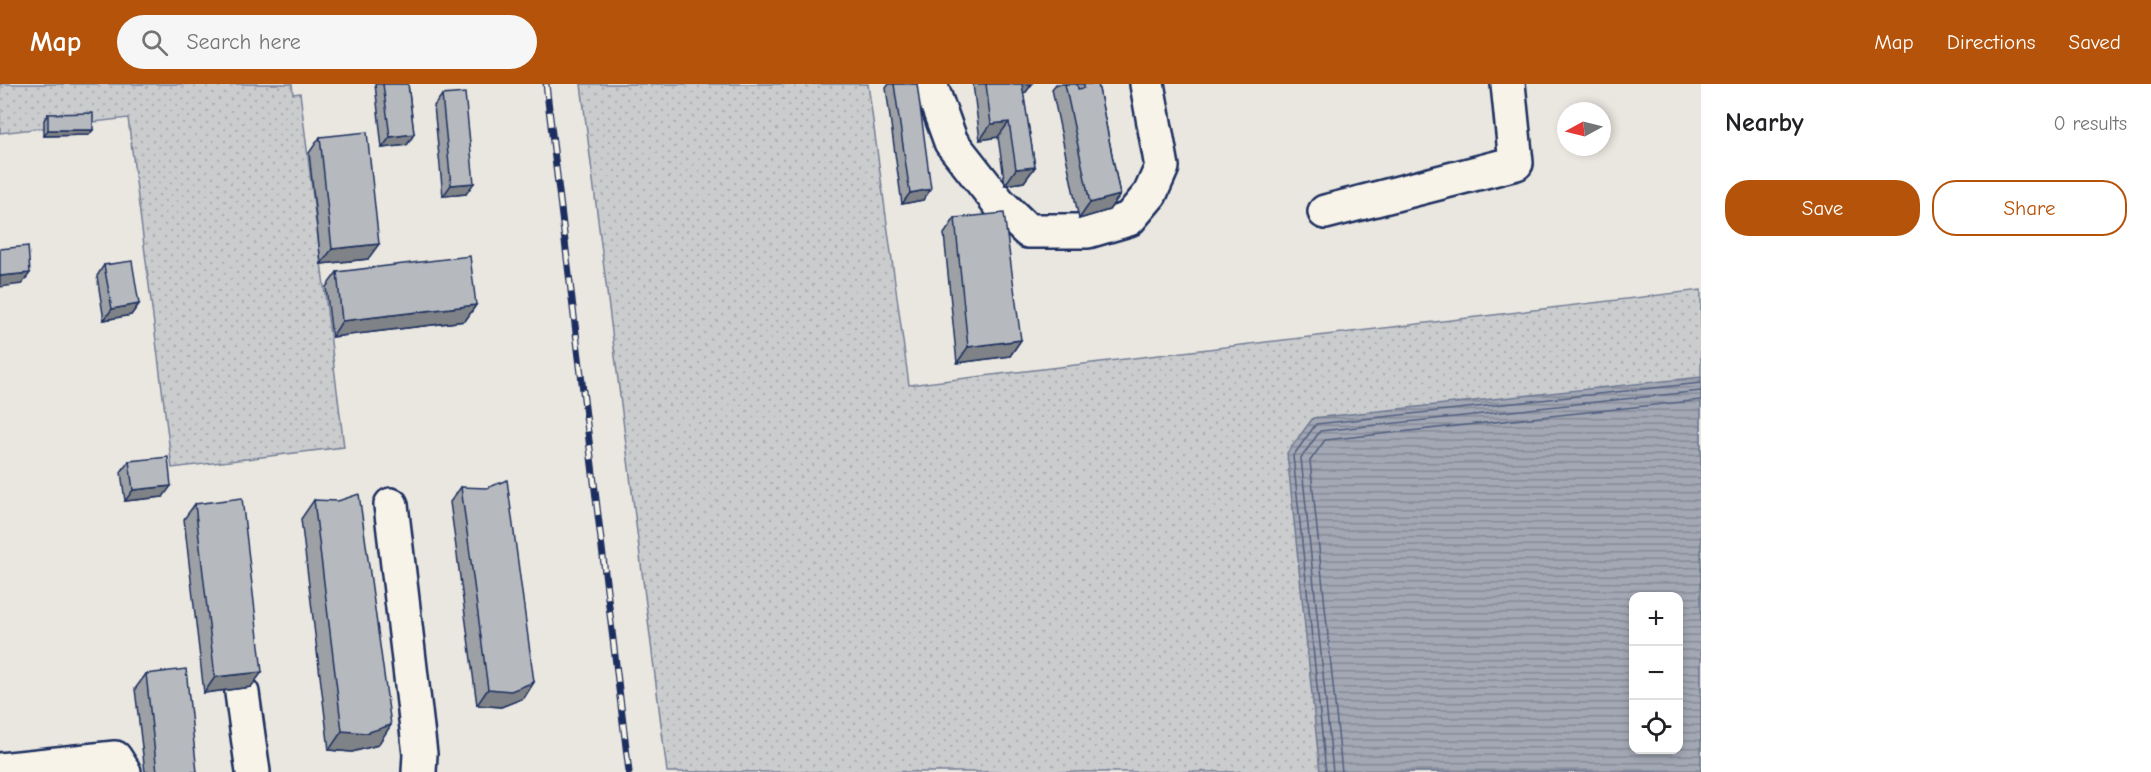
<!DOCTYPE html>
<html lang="en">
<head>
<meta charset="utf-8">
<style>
  body { margin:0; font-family:"Comic Neue",sans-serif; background:#f6f6f6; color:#202124 }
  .controls { position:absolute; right:18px; bottom:18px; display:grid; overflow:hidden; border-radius:12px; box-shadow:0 3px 9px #0003 }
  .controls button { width:54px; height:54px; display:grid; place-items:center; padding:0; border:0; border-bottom:2px solid #e0e0e0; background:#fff; color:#202124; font:30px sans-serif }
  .compass { position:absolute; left:1557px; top:18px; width:54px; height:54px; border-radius:50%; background:#fff; box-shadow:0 3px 9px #0003; rotate:263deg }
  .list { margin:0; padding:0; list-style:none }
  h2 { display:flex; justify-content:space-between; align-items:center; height:78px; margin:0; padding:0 24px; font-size:26px }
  h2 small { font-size:20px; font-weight:400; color:#757577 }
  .actions { display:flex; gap:12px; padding:18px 24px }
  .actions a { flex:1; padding:14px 0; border:2px solid #b45309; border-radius:24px; text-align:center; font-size:21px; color:#b45309 }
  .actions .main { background:#b45309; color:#fff }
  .icon { flex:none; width:33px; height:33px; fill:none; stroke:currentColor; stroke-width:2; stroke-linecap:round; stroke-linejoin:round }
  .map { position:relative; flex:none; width:1701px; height:688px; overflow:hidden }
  header { display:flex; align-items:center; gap:36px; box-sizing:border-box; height:84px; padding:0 30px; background:#b45309; color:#fff }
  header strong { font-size:28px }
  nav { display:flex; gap:33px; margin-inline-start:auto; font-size:21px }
  .search { width:420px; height:54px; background:#f6f6f6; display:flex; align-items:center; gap:15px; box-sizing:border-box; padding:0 21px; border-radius:33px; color:#757577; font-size:22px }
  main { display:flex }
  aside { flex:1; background:#fff }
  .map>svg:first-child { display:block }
  .grass { fill:url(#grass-dots); stroke:#737e96; stroke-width:1.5; fill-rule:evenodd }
  .water { fill:url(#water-rules); stroke:#6d7892; stroke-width:1.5; fill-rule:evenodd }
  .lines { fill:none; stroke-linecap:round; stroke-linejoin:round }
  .shore { stroke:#515f80; stroke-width:1.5 }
  .minor-casing { stroke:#1b2f5e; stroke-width:38 }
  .minor { stroke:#f7f3e8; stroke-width:33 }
  .rail-casing { stroke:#1b2f5e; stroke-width:7 }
  .rail { stroke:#f7f3e8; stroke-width:4.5; stroke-dasharray:14; stroke-linecap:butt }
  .wall { fill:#9da0a4; stroke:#1b2f5e; stroke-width:1.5 }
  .shaded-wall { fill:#7f8286; stroke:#1b2f5e; stroke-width:1.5 }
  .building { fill:#b6babf; stroke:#1b2f5e; stroke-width:1.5 }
</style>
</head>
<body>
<header>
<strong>Map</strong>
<div class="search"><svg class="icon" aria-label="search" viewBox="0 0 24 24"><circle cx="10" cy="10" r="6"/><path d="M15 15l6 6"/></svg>Search here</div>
<nav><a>Map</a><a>Directions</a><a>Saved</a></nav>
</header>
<main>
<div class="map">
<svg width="1701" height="688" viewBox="0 0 1701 688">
  <defs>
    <pattern id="grass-dots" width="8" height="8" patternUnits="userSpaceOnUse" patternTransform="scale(1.5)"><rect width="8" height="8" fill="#cbcccd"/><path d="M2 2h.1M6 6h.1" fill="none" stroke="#aeb0b2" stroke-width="1.8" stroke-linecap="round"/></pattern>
    <pattern id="water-rules" width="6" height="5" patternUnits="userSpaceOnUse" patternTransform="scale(1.5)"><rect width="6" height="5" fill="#a3a8b4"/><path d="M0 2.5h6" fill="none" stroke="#848996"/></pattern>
  </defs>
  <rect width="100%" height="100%" fill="#eae7e0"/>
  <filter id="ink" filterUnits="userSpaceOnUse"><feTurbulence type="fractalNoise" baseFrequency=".0167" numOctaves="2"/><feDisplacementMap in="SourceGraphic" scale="12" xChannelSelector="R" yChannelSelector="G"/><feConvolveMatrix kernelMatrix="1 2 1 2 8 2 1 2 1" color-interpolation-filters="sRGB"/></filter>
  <g filter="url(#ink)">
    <g class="grass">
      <path d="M 0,0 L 292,0 L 293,10 L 300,9 L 344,363 L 172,384 L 128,34 L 0,49 Z"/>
      <path d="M 581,0 L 868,0 L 909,301 L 1701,206 L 1701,688 L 667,688 ZM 1634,512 L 1678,512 L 1678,666 L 1634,666 Z"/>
    </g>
    <path class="water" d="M 1701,293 L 1701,688 L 1320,688 L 1287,369 L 1313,334 ZM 1634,512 L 1678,512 L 1678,666 L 1634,666 Z"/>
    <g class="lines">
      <g class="shore">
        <path d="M 1326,688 L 1293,372 L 1316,340 L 1701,299"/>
        <path d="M 1333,688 L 1301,374 L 1320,347 L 1701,307"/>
        <path d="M 1342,688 L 1310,377 L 1325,356 L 1701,316"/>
      </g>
      <defs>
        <g id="minor">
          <path d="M 930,0 L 951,58 L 999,119 L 1028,147 L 1088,147 L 1129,135 L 1150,110 L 1162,83 L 1147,0"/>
          <path d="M 1325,128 L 1516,79 L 1508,0"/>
          <path d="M 391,421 L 420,670 L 419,688"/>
          <path d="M 242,609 L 253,688"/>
          <path d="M 0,686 L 115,674 L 124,688"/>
        </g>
      </defs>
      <use href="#minor" class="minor-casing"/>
      <use href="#minor" class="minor"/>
      <defs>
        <path id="rail" d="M 546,0 L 629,688"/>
      </defs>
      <use href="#rail" class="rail-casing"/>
      <use href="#rail" class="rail"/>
    </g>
    <g class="wall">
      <path d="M 375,0 L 408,0 L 414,50 L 407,61 L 382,64 Z"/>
      <path d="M 889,0 L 917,0 L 923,116 L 902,120 L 886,4 Z"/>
      <path d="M 973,0 L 1032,0 L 1026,8 L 1023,9 L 1035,83 L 1024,98 L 1005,101 L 998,53 L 980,56 Z"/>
      <path d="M 1056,0 L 1098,0 L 1120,111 L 1109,126 L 1079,135 L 1052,5 Z"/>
      <path d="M 442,11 L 466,110 L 443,112 L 434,22 Z"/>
      <path d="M 48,30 L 89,51 L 44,52 L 44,36 Z"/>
      <path d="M 320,53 L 368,175 L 321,180 L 309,69 Z"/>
      <path d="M 955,134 L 1021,256 L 1010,272 L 957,279 L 944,150 Z"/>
      <path d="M 104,181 L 139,220 L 131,231 L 104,236 L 97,192 Z"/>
      <path d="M 337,188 L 476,221 L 465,237 L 332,253 L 326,203 Z"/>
      <path d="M 129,377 L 163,413 L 125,417 L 121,388 Z"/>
      <path d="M 461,403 L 534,598 L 524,614 L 501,623 L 477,621 L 450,418 Z"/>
      <path d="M 314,416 L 378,661 L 352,668 L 329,666 L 301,435 Z"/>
      <path d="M 195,420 L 251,603 L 204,609 L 184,435 Z"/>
      <path d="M 146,590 L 197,688 L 145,688 L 135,605 Z"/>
    </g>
    <g class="shaded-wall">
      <path d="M 1021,0 L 1032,0 L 1026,8 L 1011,14 Z"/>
      <path d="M 1009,38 L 998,53 L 980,56 L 991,40 Z"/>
      <path d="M 48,46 L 93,46 L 89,51 L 44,52 Z"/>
      <path d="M 414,50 L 407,61 L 382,64 L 390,53 Z"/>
      <path d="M 1035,83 L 1024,98 L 1005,101 L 1016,85 Z"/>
      <path d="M 474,99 L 466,110 L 443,112 L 451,101 Z"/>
      <path d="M 931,105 L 923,116 L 902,120 L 910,109 Z"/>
      <path d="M 1120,111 L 1109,126 L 1079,135 L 1090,119 Z"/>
      <path d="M 379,160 L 368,175 L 321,180 L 332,165 Z"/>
      <path d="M 30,189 L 22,200 L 0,203 L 0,192 Z"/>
      <path d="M 139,220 L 131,231 L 104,236 L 112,225 Z"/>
      <path d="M 476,221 L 465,237 L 332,253 L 342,237 Z"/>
      <path d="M 1021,256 L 1010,272 L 957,279 L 968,263 Z"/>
      <path d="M 171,402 L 163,413 L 125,417 L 133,406 Z"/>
      <path d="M 262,588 L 251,603 L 204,609 L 215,593 Z"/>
      <path d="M 534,598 L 524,614 L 501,623 L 477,621 L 488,605 Z"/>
      <path d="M 391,641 L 378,661 L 352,668 L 329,666 L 342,647 Z"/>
    </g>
    <g class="building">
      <path d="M 383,0 L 408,0 L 414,50 L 390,53 Z"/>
      <path d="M 894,0 L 917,0 L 931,105 L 910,109 Z"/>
      <path d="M 986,0 L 1022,0 L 1035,83 L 1016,85 L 1009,38 L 991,40 Z"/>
      <path d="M 1065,0 L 1077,0 L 1078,5 L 1084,4 L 1084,0 L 1098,0 L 1120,111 L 1090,119 Z"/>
      <path d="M 465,9 L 474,99 L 451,101 L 442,11 Z"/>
      <path d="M 93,29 L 93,46 L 48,46 L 48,30 Z"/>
      <path d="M 367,48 L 379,160 L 332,165 L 320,53 Z"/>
      <path d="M 1004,129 L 1021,256 L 968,263 L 955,134 Z"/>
      <path d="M 28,162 L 30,189 L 0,192 L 0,165 Z"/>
      <path d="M 470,172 L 476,221 L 342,237 L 337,188 Z"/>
      <path d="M 132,177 L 139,220 L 112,225 L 104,181 Z"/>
      <path d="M 168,373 L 171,402 L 133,406 L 129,377 Z"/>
      <path d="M 507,396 L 534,598 L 511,607 L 488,605 L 461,403 L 487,404 Z"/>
      <path d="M 359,410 L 391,641 L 366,649 L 342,647 L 314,416 L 338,417 Z"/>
      <path d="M 242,414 L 262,588 L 215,593 L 195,420 Z"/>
      <path d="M 186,585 L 197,688 L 157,688 L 146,590 Z"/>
    </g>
  </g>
</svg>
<div class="controls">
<button>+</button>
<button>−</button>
<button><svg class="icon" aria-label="locate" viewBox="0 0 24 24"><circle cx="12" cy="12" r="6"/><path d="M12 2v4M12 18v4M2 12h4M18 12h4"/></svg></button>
</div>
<svg class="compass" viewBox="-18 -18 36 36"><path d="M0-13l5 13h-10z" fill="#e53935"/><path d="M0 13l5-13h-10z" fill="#757577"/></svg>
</div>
<aside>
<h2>Nearby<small>0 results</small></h2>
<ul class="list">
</ul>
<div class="actions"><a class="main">Save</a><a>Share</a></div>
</aside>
</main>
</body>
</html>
